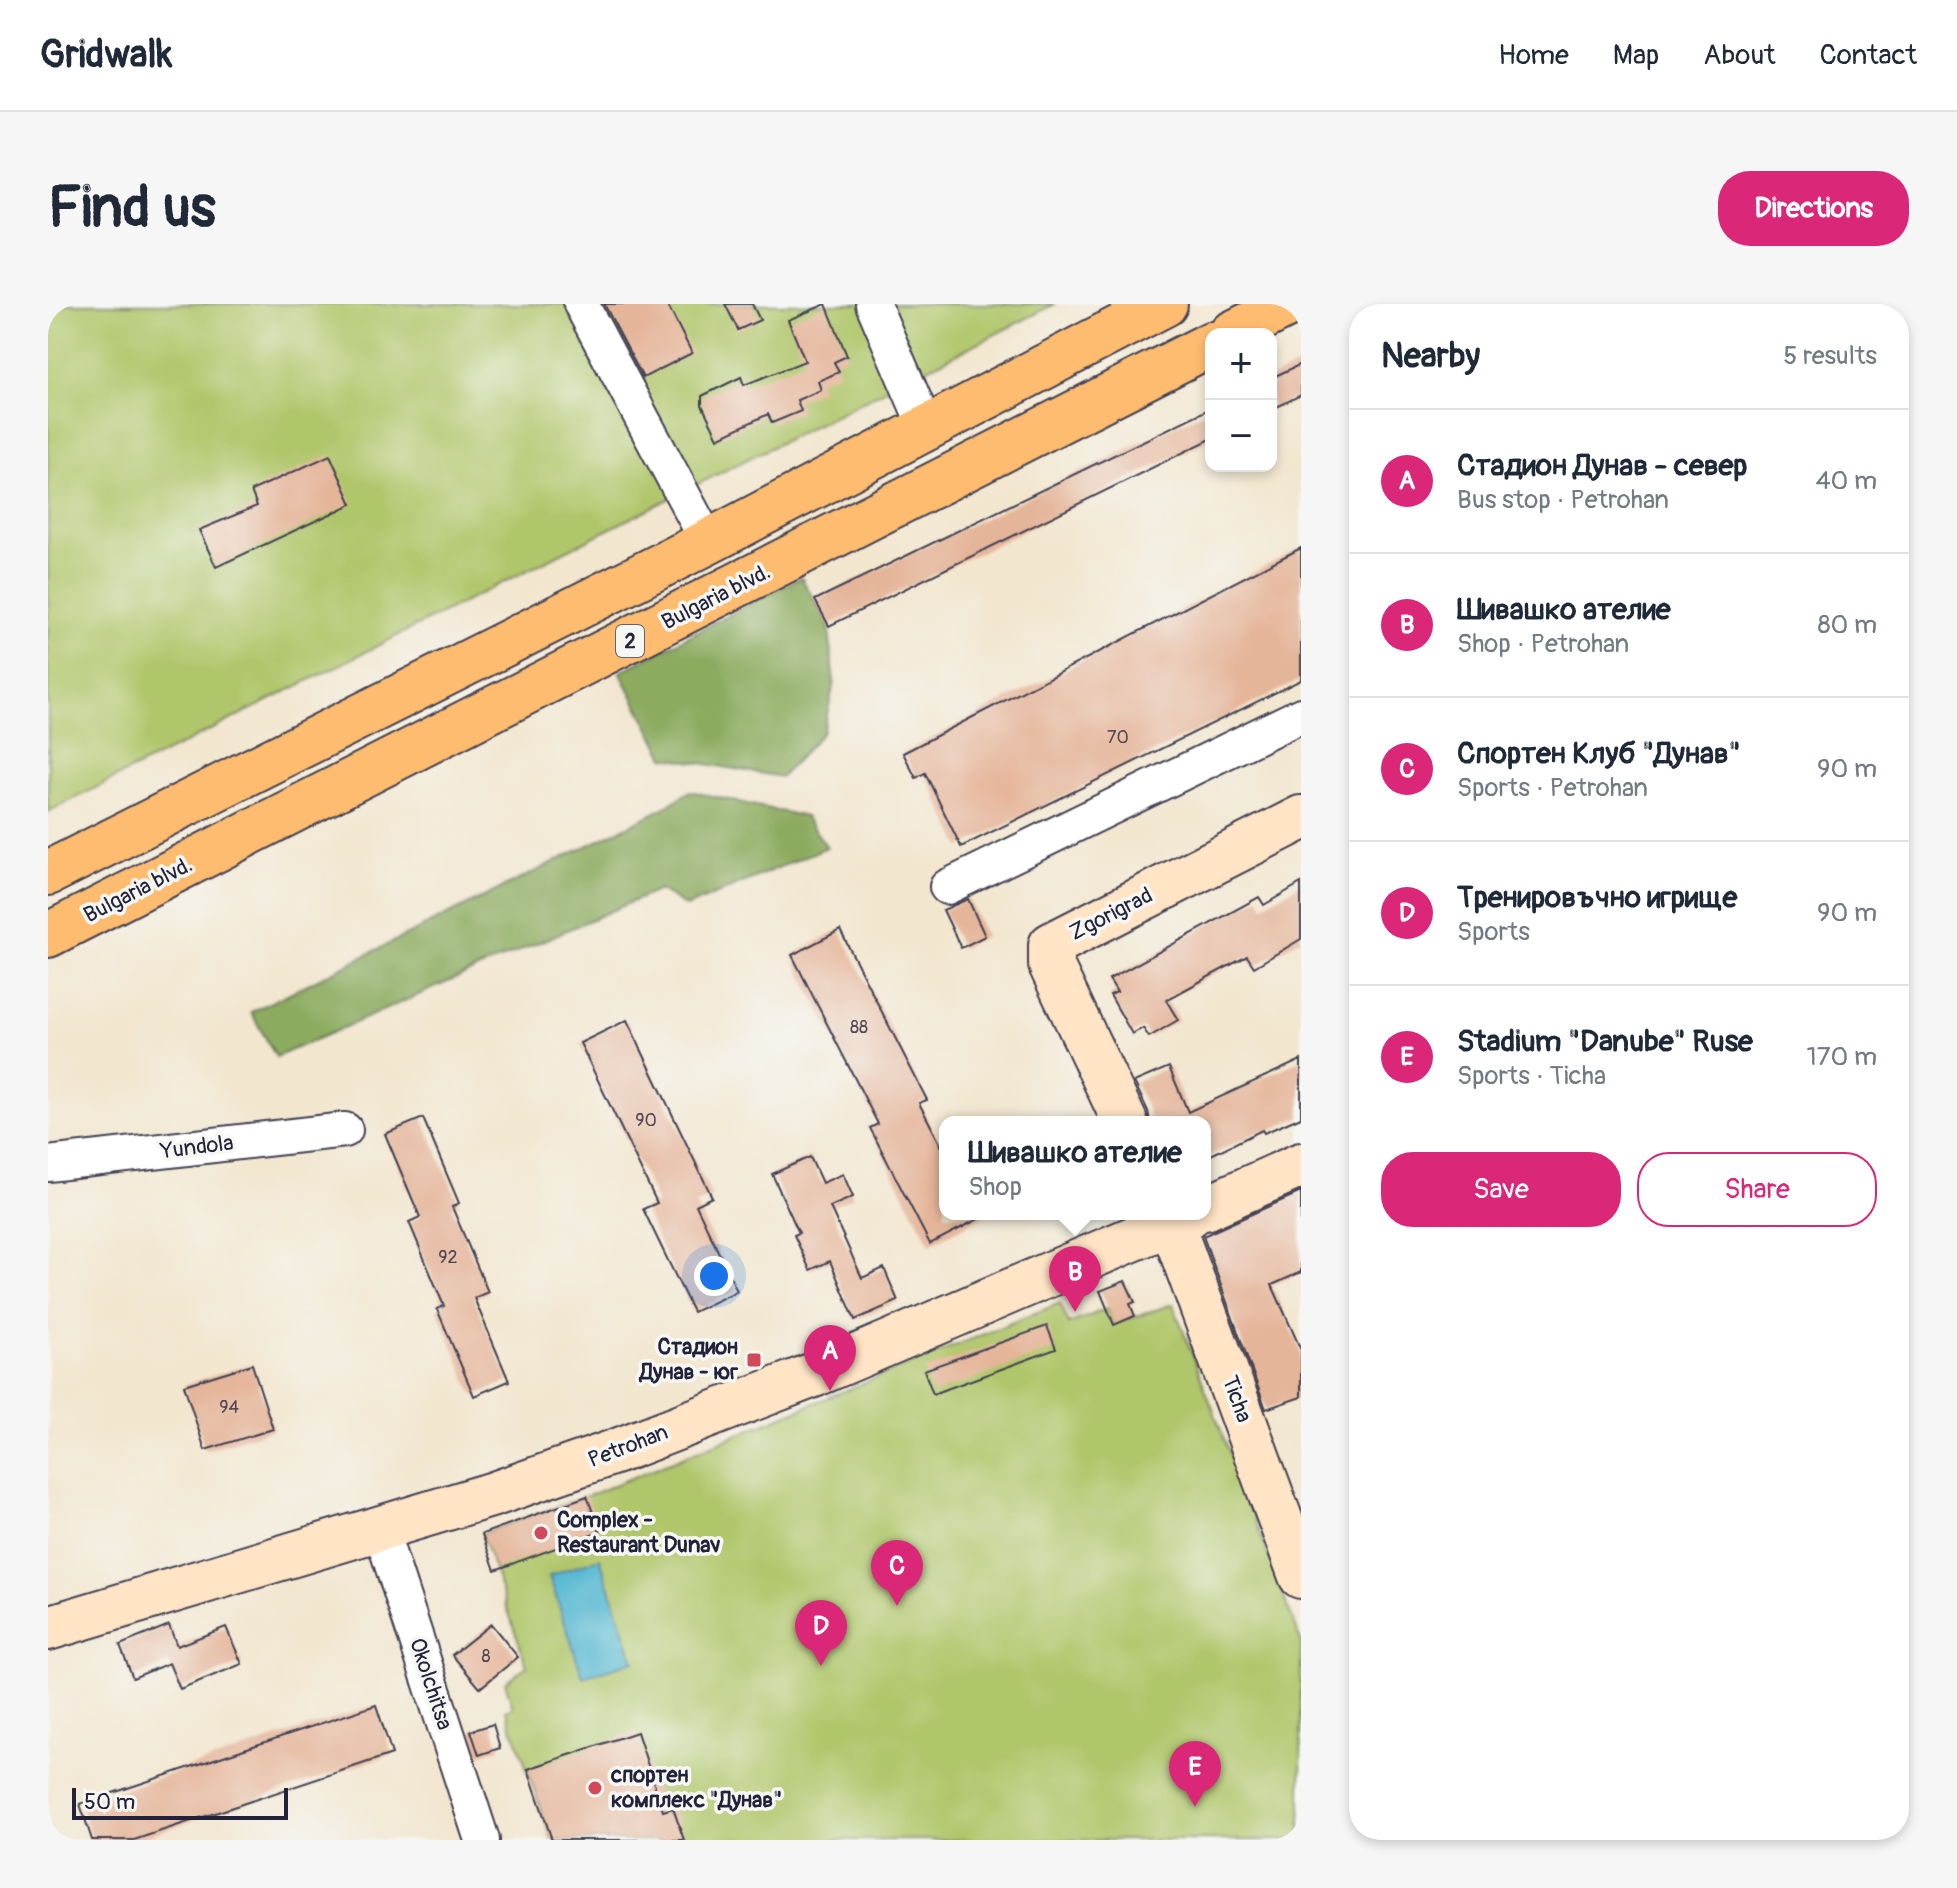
<!DOCTYPE html>
<html lang="en">
<head>
<meta charset="utf-8">
<style>
  body { margin:0; font-family:Pangolin,sans-serif; background:#f6f6f7; color:#1f2937 }
  .controls { position:absolute; right:24px; top:24px; display:grid; overflow:hidden; border-radius:16px; box-shadow:0 4px 12px #0003 }
  .controls button { width:72px; height:72px; display:grid; place-items:center; padding:0; border:0; border-bottom:2px solid #e0e1e3; background:#fff; color:#1f2937; font:40px sans-serif }
  .scale { position:absolute; left:24px; bottom:20px; width:216px; box-sizing:border-box; padding-left:8px; border:4px solid #22223b; border-top:0; font-size:22px; line-height:28px; white-space:nowrap; color:#22223b; -webkit-text-stroke:6px #f6f6f2; paint-order:stroke }
  .you { position:absolute; left:666px; top:972px; width:28px; height:28px; margin:-20px; border:6px solid #fff; border-radius:50%; background:#1a73e8; box-shadow:0 0 0 12px #1a73e833 }
  .badge { display:grid; place-items:center; width:52px; height:52px; border-radius:50%; background:#db2777; color:#fff; font-size:26px; font-weight:700 }
  .pin { position:absolute; translate:-50% -66px; filter:drop-shadow(0 2px 4px #0008) }
  .pin::after { content:''; position:absolute; top:42px; width:28px; height:24px; background:inherit; clip-path:polygon(0 0,100% 0,50% 100%) }
  .popup { position:absolute; left:891px; top:812px; width:272px; height:104px; box-sizing:border-box; display:grid; place-content:center; border-radius:16px; background:#fff; filter:drop-shadow(0 2px 6px #0005); font-size:26px; white-space:nowrap; color:#747a83 }
  .popup b { font-size:30px; color:#1f2937 }
  .popup::after { content:''; position:absolute; left:50%; top:100%; margin-left:-16px; border:16px solid transparent; border-top-color:#fff }
  .list { margin:0; padding:0; list-style:none }
  h2 { display:flex; justify-content:space-between; align-items:center; height:104px; margin:0; padding:0 32px; font-size:34px }
  h2 small { font-size:26px; font-weight:400; color:#747a83 }
  .list li { display:grid; grid-template-columns:52px 1fr auto; gap:24px; align-items:center; box-sizing:border-box; height:144px; padding:0 32px; border-top:2px solid #e0e1e3 }
  .list b { display:block; font-size:30px; white-space:nowrap }
  .list p { margin:0; font-size:26px; white-space:nowrap; color:#747a83 }
  .list em { font-size:26px; font-style:normal; color:#747a83 }
  .actions { display:flex; gap:16px; padding:24px 32px }
  .actions a { flex:1; padding:18px 0; border:2px solid #db2777; border-radius:32px; text-align:center; font-size:28px; color:#db2777 }
  .actions .main { background:#db2777; color:#fff }
  .map { position:relative; flex:none; width:1253px; height:1536px; overflow:hidden; border-radius:32px }
  header { display:flex; align-items:center; gap:48px; box-sizing:border-box; height:112px; padding:0 40px; background:#fff; border-bottom:2px solid #e0e1e3 }
  header strong { font-size:38px }
  nav { display:flex; gap:44px; margin-inline-start:auto; font-size:28px }
  .intro { display:flex; align-items:center; justify-content:space-between; box-sizing:border-box; height:192px; padding:0 48px }
  h1 { margin:0; font-size:56px }
  .button { padding:20px 36px; border-radius:32px; background:#db2777; color:#fff; font-size:28px; font-weight:700 }
  main { display:flex; gap:48px; padding:0 48px }
  aside { flex:1; background:#fff; border-radius:32px; box-shadow:0 4px 12px #0003 }
  .map>svg:first-child { display:block }
  .green { fill:#b0c66b; stroke:#697453; stroke-width:2 }
  .forest { fill:#8cab5f; stroke:#57664d; stroke-width:2 }
  .water { fill:#53b7d2; stroke:#3a6c86; stroke-width:2 }
  .building { fill:#e5b59a }
  .lines { fill:none; stroke-linecap:round; stroke-linejoin:round }
  .street-casing { stroke:#413f51; stroke-width:38 }
  .secondary-casing { stroke:#413f51; stroke-width:48 }
  .highway-casing { stroke:#413f51; stroke-width:48 }
  .street { stroke:#fff; stroke-width:34 }
  .secondary { stroke:#ffe4c6; stroke-width:44 }
  .highway { stroke:#febc70; stroke-width:44 }
  .poi-dot { fill:#d1495b; stroke:#f6f6f2; stroke-width:3 }
  .labels { text-anchor:middle; dominant-baseline:central; stroke-width:7; stroke-linejoin:round; paint-order:stroke }
  .number-label { font-size:18px; fill:#534753 }
  .shield { fill:#f6f6f2; stroke:#626272; stroke-width:2 }
  .shield-label { font-size:20px; font-weight:bold; fill:#22223b }
  .street-label { font-size:22px; fill:#22223b; stroke:#f6f6f2 }
  .poi-label { font-size:22px; font-weight:bold; fill:#22223b; stroke:#f6f6f2; text-anchor:start }
</style>
</head>
<body>
<header>
<strong>Gridwalk</strong>
<nav><a>Home</a><a>Map</a><a>About</a><a>Contact</a></nav>
</header>
<div class="intro"><h1>Find us</h1><a class="button">Directions</a></div>
<main>
<div class="map">
<svg width="1253" height="1536" viewBox="0 0 1253 1536">
  <rect width="100%" height="100%" fill="#f6f6f2"/>
  <filter id="ink" filterUnits="userSpaceOnUse"><feTurbulence type="fractalNoise" baseFrequency=".0125" numOctaves="2"/><feDisplacementMap in="SourceGraphic" scale="16" xChannelSelector="R" yChannelSelector="G"/><feConvolveMatrix kernelMatrix="1 2 1 2 8 2 1 2 1" color-interpolation-filters="sRGB"/></filter>
  <filter id="wash" filterUnits="userSpaceOnUse"><feTurbulence type="fractalNoise" baseFrequency=".006" numOctaves="4" result="noise"/><feDisplacementMap in="SourceGraphic" scale="32" xChannelSelector="R" yChannelSelector="G"/><feGaussianBlur stdDeviation="1.8" result="paint"/><feColorMatrix in="noise" values="0 0 0 0 0 0 0 0 0 0 0 0 0 0 0 0 0 1.4 0 .05"/><feComposite in="paint" operator="in"/></filter>
  <g filter="url(#wash)">
    <rect width="100%" height="100%" fill="#f2e6cf"/>
    <g class="green">
      <path d="M 0,0 L 1007,0 L 0,508 Z"/>
      <path d="M 1012,999 L 1021,1020 L 1059,1005 L 1066,1020 L 1125,1000 L 1253,1337 L 1253,1536 L 504,1536 L 458,1406 L 465,1403 L 457,1378 L 479,1362 L 434,1230 L 539,1192 Z"/>
    </g>
    <g class="forest">
      <path d="M 753,273 L 781,322 L 786,380 L 775,428 L 733,473 L 617,453 L 572,368 Z"/>
      <path d="M 642,487 L 757,513 L 779,543 L 638,603 L 611,586 L 228,753 L 203,708 L 614,505 Z"/>
    </g>
    <path class="water" d="M 552,1254 L 586,1357 L 535,1373 L 501,1272 Z"/>
    <g id="blocks">
      <g class="building">
        <path d="M 556,0 L 619,0 L 644,49 L 595,74 Z"/>
        <path d="M 677,0 L 704,0 L 712,16 L 690,26 Z"/>
        <path d="M 778,0 L 799,52 L 786,58 L 791,68 L 770,77 L 773,86 L 749,96 L 753,107 L 724,119 L 720,110 L 670,134 L 654,101 L 654,92 L 693,73 L 696,81 L 757,57 L 740,16 Z"/>
        <path d="M 1253,60 L 1253,91 L 1223,106 L 1223,74 Z"/>
        <path d="M 1163,104 L 1163,135 L 781,322 L 767,296 Z"/>
        <path d="M 282,151 L 304,200 L 168,263 L 151,226 L 209,202 L 203,187 Z"/>
        <path d="M 1253,244 L 1253,376 L 913,543 L 877,469 L 868,474 L 855,449 Z"/>
        <path d="M 1253,579 L 1253,635 L 1206,663 L 1199,652 L 1118,696 L 1130,716 L 1101,733 L 1095,724 L 1084,730 L 1062,691 L 1069,688 L 1061,675 L 1211,593 L 1216,601 Z"/>
        <path d="M 920,595 L 937,632 L 913,644 L 895,606 Z"/>
        <path d="M 792,626 L 879,796 L 871,799 L 897,849 L 897,910 L 940,910 L 882,940 L 822,824 L 830,820 L 744,651 Z"/>
        <path d="M 579,716 L 664,893 L 648,901 L 689,987 L 645,1008 L 595,905 L 609,899 L 532,739 Z"/>
        <path d="M 1253,756 L 1253,813 L 1216,829 L 1214,826 L 1157,854 L 1157,818 L 1102,818 L 1100,807 L 1086,778 L 1121,763 L 1140,808 Z"/>
        <path d="M 375,814 L 411,899 L 404,903 L 440,988 L 426,994 L 461,1077 L 426,1092 L 389,1005 L 396,1002 L 361,918 L 372,913 L 337,830 Z"/>
        <path d="M 762,853 L 774,879 L 795,870 L 805,893 L 782,903 L 814,974 L 836,964 L 850,997 L 807,1016 L 782,957 L 762,966 L 746,931 L 751,929 L 724,870 Z"/>
        <path d="M 1253,888 L 1253,968 L 1224,981 L 1253,1046 L 1253,1093 L 1218,1105 L 1155,932 Z"/>
        <path d="M 1077,977 L 1087,998 L 1082,1000 L 1087,1012 L 1066,1021 L 1052,987 Z"/>
        <path d="M 999,1022 L 1008,1045 L 885,1090 L 876,1066 Z"/>
        <path d="M 204,1060 L 225,1125 L 157,1146 L 136,1081 Z"/>
        <path d="M 539,1192 L 552,1228 L 447,1266 L 434,1230 Z"/>
        <path d="M 443,1320 L 470,1353 L 432,1384 L 404,1351 Z"/>
        <path d="M 121,1321 L 129,1342 L 178,1323 L 194,1360 L 132,1385 L 121,1359 L 85,1374 L 72,1341 Z"/>
        <path d="M 328,1401 L 344,1450 L 86,1536 L 44,1536 L 32,1500 Z"/>
        <path d="M 445,1420 L 452,1444 L 431,1451 L 423,1427 Z"/>
        <path d="M 589,1428 L 615,1507 L 625,1504 L 636,1536 L 504,1536 L 480,1465 Z"/>
      </g>
    </g>
  </g>
  <g filter="url(#ink)">
    <use href="#blocks" fill-opacity="0" stroke="#413f51" stroke-width="2"/>
    <g class="lines">
      <defs>
        <g id="street">
          <path d="M 533,0 L 660,238"/>
          <path d="M 825,0 L 879,126"/>
          <path d="M 899,583 L 1253,411"/>
          <path d="M 0,860 L 297,826"/>
          <path d="M 332,1224 L 434,1536"/>
        </g>
        <g id="secondary">
          <path d="M 1077,818 L 1003,661 L 1003,641 L 1253,514"/>
          <path d="M 1157,904 L 1253,861"/>
          <path d="M 1120,910 L 1253,1272"/>
          <path d="M 0,1324 L 446,1190 L 569,1147 L 768,1070 L 1143,910"/>
        </g>
        <g id="highway">
          <path d="M 1183,30 L 1242,0"/>
          <path d="M 0,569 L 660,238 L 1117,0"/>
          <path d="M 0,631 L 1163,40"/>
        </g>
      </defs>
      <use href="#street" class="street-casing"/>
      <use href="#secondary" class="secondary-casing"/>
      <use href="#highway" class="highway-casing"/>
      <use href="#street" class="street"/>
      <use href="#secondary" class="secondary"/>
      <use href="#highway" class="highway"/>
    </g>
  </g>
  <g class="poi-dot">
    <rect x="698" y="1048" width="16" height="16" rx="4"/>
    <circle cx="493" cy="1229" r="8"/>
    <circle cx="547" cy="1484" r="8"/>
  </g>
  <g class="labels">
    <g class="number-label">
      <text x="1070" y="433">70</text>
      <text x="811" y="723">88</text>
      <text x="598" y="816">90</text>
      <text x="400" y="953">92</text>
      <text x="181" y="1103">94</text>
      <text x="438" y="1352">8</text>
    </g>
    <rect class="shield" x="568" y="321" width="28" height="32" rx="6"/>
    <g class="shield-label">
      <text x="582" y="337">2</text>
    </g>
    <g class="street-label">
      <text transform="translate(668 293) rotate(-27)">Bulgaria blvd.</text>
      <text transform="translate(90 586) rotate(-27)">Bulgaria blvd.</text>
      <text transform="translate(1063 610) rotate(-27)">Zgorigrad</text>
      <text transform="translate(149 843) rotate(-7)">Yundola</text>
      <text transform="translate(1189 1095) rotate(70)">Ticha</text>
      <text transform="translate(580 1142) rotate(-21)">Petrohan</text>
      <text transform="translate(383 1380) rotate(72)">Okolchitsa</text>
    </g>
    <g class="poi-label">
      <text x="690" y="1043" text-anchor="end">Стадион<tspan x="690" dy="25">Дунав - юг</tspan></text>
      <text x="509" y="1216">Complex -<tspan x="509" dy="25">Restaurant Dunav</tspan></text>
      <text x="563" y="1471">спортен<tspan x="563" dy="25">комплекс "Дунав"</tspan></text>
    </g>
  </g>
</svg>
<div class="controls">
<button>+</button>
<button>−</button>
</div>
<div class="scale">50 m</div>
<div class="you"></div>
<div class="pin badge" style="left:782px;top:1087px">A</div>
<div class="pin badge" style="left:1027px;top:1008px">B</div>
<div class="popup"><b>Шивашко ателие</b>Shop</div>
<div class="pin badge" style="left:849px;top:1302px">C</div>
<div class="pin badge" style="left:773px;top:1362px">D</div>
<div class="pin badge" style="left:1147px;top:1503px">E</div>
</div>
<aside>
<h2>Nearby<small>5 results</small></h2>
<ul class="list">
<li><span class="badge">A</span><div><b>Стадион Дунав - север</b><p>Bus stop · Petrohan</p></div><em>40 m</em></li>
<li><span class="badge">B</span><div><b>Шивашко ателие</b><p>Shop · Petrohan</p></div><em>80 m</em></li>
<li><span class="badge">C</span><div><b>Спортен Клуб &quot;Дунав&quot;</b><p>Sports · Petrohan</p></div><em>90 m</em></li>
<li><span class="badge">D</span><div><b>Тренировъчно игрище</b><p>Sports</p></div><em>90 m</em></li>
<li><span class="badge">E</span><div><b>Stadium &quot;Danube&quot; Ruse</b><p>Sports · Ticha</p></div><em>170 m</em></li>
</ul>
<div class="actions"><a class="main">Save</a><a>Share</a></div>
</aside>
</main>
</body>
</html>
